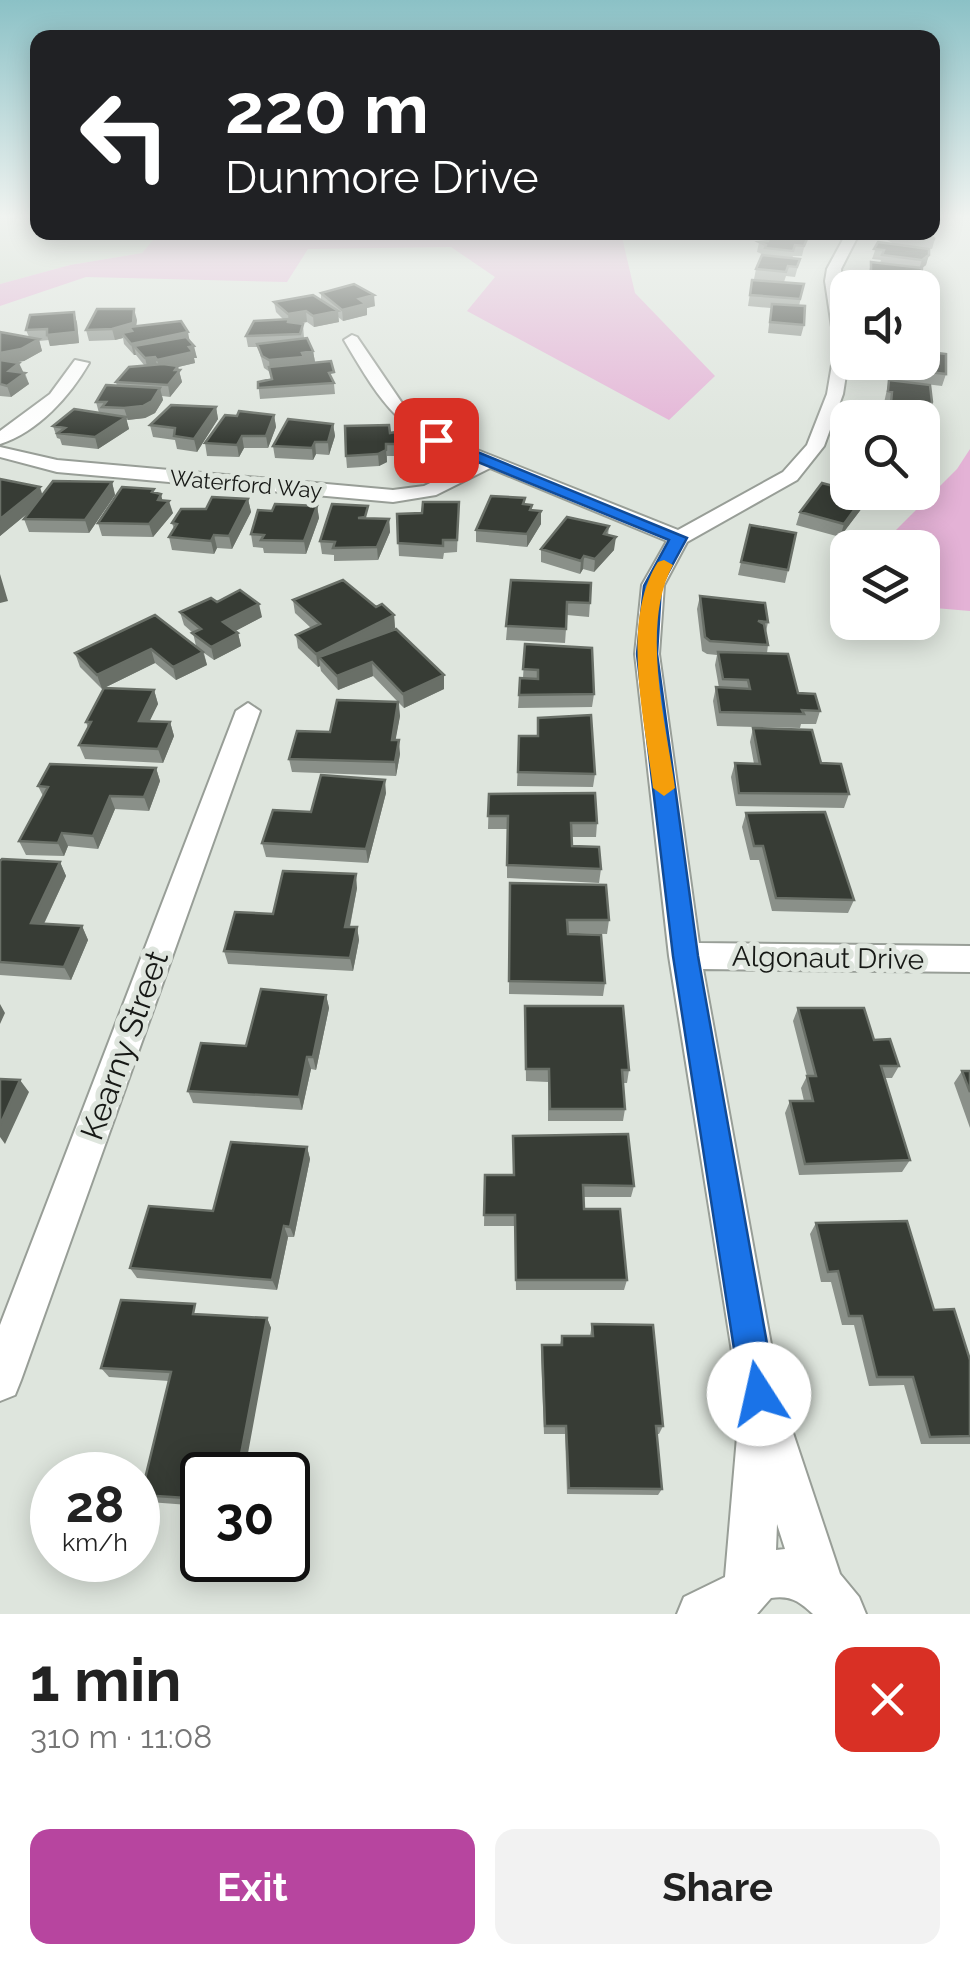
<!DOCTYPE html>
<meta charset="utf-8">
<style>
body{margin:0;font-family:Raleway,sans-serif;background:#f2f2f2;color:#222;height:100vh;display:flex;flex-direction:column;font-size:38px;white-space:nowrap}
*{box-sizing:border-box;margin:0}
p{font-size:32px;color:#767676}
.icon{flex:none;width:55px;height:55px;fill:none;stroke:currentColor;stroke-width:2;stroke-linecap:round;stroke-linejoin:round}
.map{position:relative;height:1614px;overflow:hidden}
.sheet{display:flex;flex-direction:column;background:#fff;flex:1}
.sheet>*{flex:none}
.banner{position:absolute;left:30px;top:30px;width:910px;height:210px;border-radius:20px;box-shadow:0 5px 25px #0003;background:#202124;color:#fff;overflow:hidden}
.controls{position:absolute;left:830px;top:270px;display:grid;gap:20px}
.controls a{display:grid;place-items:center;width:110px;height:110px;border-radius:20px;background:#fff;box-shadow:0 5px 25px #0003;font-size:50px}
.speed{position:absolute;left:30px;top:1452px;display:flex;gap:20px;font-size:50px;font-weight:700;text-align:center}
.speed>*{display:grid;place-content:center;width:130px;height:130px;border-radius:50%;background:#fff;box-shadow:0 5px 25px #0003;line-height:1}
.speed small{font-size:25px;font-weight:400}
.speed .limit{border:5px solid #111;border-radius:15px;background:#fff;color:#111}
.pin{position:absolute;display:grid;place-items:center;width:85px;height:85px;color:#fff;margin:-42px;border-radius:20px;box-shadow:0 5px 15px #0006}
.me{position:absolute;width:110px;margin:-55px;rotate:350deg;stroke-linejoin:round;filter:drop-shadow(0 0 8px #0008)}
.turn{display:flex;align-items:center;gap:35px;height:210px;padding:0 30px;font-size:45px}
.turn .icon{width:130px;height:130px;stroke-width:2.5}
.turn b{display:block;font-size:70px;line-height:85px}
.round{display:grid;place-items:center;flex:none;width:105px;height:105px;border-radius:20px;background:#f2f2f2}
.overview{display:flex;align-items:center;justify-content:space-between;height:170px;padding:0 30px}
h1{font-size:60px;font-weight:700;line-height:75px}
.action{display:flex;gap:20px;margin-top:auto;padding:20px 30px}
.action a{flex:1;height:115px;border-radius:20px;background:#b7459f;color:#fff;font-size:40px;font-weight:700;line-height:115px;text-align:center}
.action a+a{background:#f2f2f2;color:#222}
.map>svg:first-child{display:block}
</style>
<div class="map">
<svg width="970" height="1614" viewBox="0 0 970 1614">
<rect width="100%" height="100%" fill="#dee5dd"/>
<path fill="#d0dbcd" d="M0 216H37L38 232 160 233 142 253 70 265 0 284Z"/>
<path fill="#e4b2d6" d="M160 232 621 233 635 293 715 376 669 420 467 311 495 277 451 247 308 249 287 282 86 277 0 306V284L70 265 142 253Z
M970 449V611L923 607 922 548 879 547 957 469Z"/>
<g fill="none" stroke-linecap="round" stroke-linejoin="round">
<defs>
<path id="street" d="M847 232H860L841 269 848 362 843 394 824 446 797 480 687 542 664 585 659 654 699 943 970 946V972L703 969 780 1394 840 1574 859 1597 866 1614H813C799 1601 790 1595 771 1598L757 1614H677L684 1597 725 1577 740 1402 669 956 635 654 642 585 667 541 490 468 436 495 393 502 57 472 0 457V447L57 460 393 490 424 486 474 462C400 432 384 408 344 340L352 335 357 337 406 409 442 436 678 530 783 472 807 445 827 394 835 347 825 281 827 269ZM777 1524 785 1549 776 1550Z
M75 360 89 363C70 396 38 432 0 444V431L50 394Z
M248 703 260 711 21 1380 15 1395 0 1401V1325L236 711Z"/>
</defs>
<use href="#street" stroke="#989e97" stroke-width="4"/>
<use href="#street" fill="#fff" fill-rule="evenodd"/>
</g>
<path fill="#8a9089" d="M932 216H943L937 229 932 228Z
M765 232H822L806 239 802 256H793L792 258 800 259 795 277 786 276 784 282 804 284 799 306 804 325 801 336 768 333 771 308 748 306 752 280 754 279 756 269 764 255 757 252 759 242 768 241 769 239 764 238Z
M883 232H925L935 239 932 249 894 244 882 237Z
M878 242 929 249 926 265 922 268 920 287 928 288 929 297 936 298 937 309 934 320 922 318V288L869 287V273L871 262 880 263 881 260 872 259Z
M321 293 375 306 367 308V315L343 321 338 317 339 322 314 327 307 322 298 324H303L304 338 313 351 315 362 335 384H334L335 394 260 399 258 382 271 378 270 372 264 368 258 347H248L246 336 283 319 276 312 274 302 321 300Z
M74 312 77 323 79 343 50 346 49 340 39 341 42 351 24 361 15 362 22 373H25L29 384 11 397 0 396V332L29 337 26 330Z
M137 320 136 326 190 341 197 358H194L195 363 178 367 182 382 170 397 162 396 163 400 155 413 145 418 126 420 129 429 98 449 62 445 60 439 57 438 53 426 99 413 96 402 117 386 116 382 144 365 136 355H134L124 344 123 338 115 340 89 341 86 330Z
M922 325 930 334 924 352 946 374 942 386 884 379 883 362H922Z
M889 380 932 402 925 420 922 419V418H878L888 414 889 404 884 403Z
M216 407 218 419 197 452 177 449 175 440 153 437 150 425Z
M274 415 276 427 268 448H244L239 457 207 456 205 443Z
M333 424 335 436 329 455 316 454 313 460 275 458 273 446Z
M396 432 398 456H387V462L379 466 347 468 346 456 390 433Z
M0 479 42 495 112 482 115 495 89 533 29 532 24 519 30 511 0 536Z
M868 492H889L888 496Z
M155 493 173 513 153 537 102 536 98 523Z
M525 498V504L532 510 541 524 527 547 476 542V530Z
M248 499 251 512 232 549 217 548 214 554 172 550 169 537 174 529 172 523 206 509Z
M459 502 457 552 444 553 443 559 399 556 397 514 422 513Z
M317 506 319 518 306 554 264 553 263 548 253 547 251 534 272 511Z
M862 508 840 537 796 525 800 512Z
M369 519H389L390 532 378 560 334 561V555L322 554 320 541Z
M609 526 608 535 614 550 594 572 583 569 580 574 541 562V549Z
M741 562 788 570 785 583 738 575Z
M511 580 590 603 589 617 567 615 565 643 506 640Z
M700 596 768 622 766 632 768 645 767 653 798 693 820 711 816 724H801L800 728 717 726 713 701 716 687 719 688 715 665 717 655 707 654 702 651 697 609Z
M293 600 376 607 394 615 395 628 386 632 444 689 404 708 399 703 400 716 395 740 400 754 396 776 292 772 289 759 330 732 398 702 373 676 338 690 321 671 320 666 318 667 298 648 296 635 311 628 295 613Z
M217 602 262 617 235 631 238 633 241 646 214 660 204 653 207 665 176 680 155 663 104 688 154 690 158 704 149 721 170 722 174 736 163 763 85 759 79 745 88 728 86 722 104 688 102 689 80 667 75 653 196 646 193 633 184 625 180 612Z
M525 644 594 694 592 707 518 708 520 678H523Z
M538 718 595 774 593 787 517 786 519 736H537Z
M753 728 849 794 844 808 736 806 731 777 735 763 754 764 750 742Z
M156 768 160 781 149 811 115 809 98 849 68 846 64 856 26 855 19 841 43 796 38 786Z
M386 793 368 863 266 857 262 843 311 812Z
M489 794 597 823 596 837H571L572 846 601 869 599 883 507 878V829H488Z
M746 813 854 900 848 913 772 911 759 860H750L742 827Z
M0 861 60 862 66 876 44 924 82 926 88 940 71 980 0 975Z
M510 883 609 920 607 934 568 933 605 983 603 996 509 994Z
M357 888 350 927H357L359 940 353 971 228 964 224 951 273 914Z
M326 995 329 1008 316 1070 311 1069 302 1110 193 1103 188 1091 246 1046Z
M525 1006 629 1070 627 1083H623L625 1109 623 1121H548V1082L526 1081Z
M798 1008 874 1040 899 1066 892 1078H884L910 1160 902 1172 799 1175 785 1113 790 1101H804L801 1088 807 1076 793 1021Z
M962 1071H970V1128L954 1083Z
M513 1136 634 1186 631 1197H584V1209L627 1280 624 1290H516L515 1226H484L485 1175H513Z
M307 1147 310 1159 294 1237H288L277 1290 137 1278 130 1268Z
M816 1223 934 1310 970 1360V1444H921L904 1385 869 1386 854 1325H842L831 1282H821L810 1234Z
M201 1315 267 1318 271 1328 202 1475V1506L149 1502 141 1495 169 1381 109 1377 101 1368Z
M592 1324 663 1426 659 1434H657L662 1489 658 1495 567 1494 565 1434H544L541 1355 542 1345H560L562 1336H590Z"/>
<path fill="#696f67" d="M822 232V233L798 242 800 233Z
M929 255 926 265 919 270 922 260Z
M374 295 375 306 367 308V315L343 321 342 310 359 299Z
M134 309 137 320 135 334 129 327 131 335 122 333 123 338 115 340 112 329Z
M306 311 307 322 290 325V333L288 314Z
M338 311 339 322 314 327 313 316Z
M74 312 77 323 79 343 50 346 47 335Z
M188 332 190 343 134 346 136 355H134L131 344Z
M39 339 42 351 24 361 0 365V353Z
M194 346 197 358H194L195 363 178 367 182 382 170 397 168 385 160 372 157 360Z
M313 351 315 362 270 372 269 360Z
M155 357 158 368 148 370 145 358Z
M19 363 29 384 11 397 7 386 9 371Z
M160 388 163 400 155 413 145 418 128 420 124 408Z
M216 407 218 419 197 452 194 439Z
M274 415 276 427 268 448 266 436Z
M126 417 129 429 98 449 95 437Z
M333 424 335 436 329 455 328 442Z
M242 436 244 448 239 457 237 445Z
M315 442 316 454 313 460 312 448Z
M386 450 387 462 379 466 378 454Z
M112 482 115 495 89 533 85 520Z
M40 487 44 500 0 536V519Z
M161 494 164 507 169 501 173 513 153 537 149 524Z
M865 495 862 508 840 537 844 524Z
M248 499 251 512 232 549 229 536Z
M317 506 319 518 306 554 304 541Z
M541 511V524L527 547V534Z
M389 519 390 532 378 560 377 547Z
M214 535 217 548 214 554 211 541Z
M616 537 614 550 594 572 595 559Z
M584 556 583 569 580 574 581 561Z
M0 574 8 601 0 603Z
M259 604 262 617 226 636 223 622Z
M394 615 395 628 325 664 319 657 320 666 318 667 316 654Z
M238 633 241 646 214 660 211 647Z
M151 649 155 663 102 689 97 675Z
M203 652 207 665 176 680 173 667Z
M372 662 373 676 338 690 337 676Z
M444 675V689L404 708 403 694Z
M154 690 158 704 143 735 139 721Z
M398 702 400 716 393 754 392 740Z
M170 722 174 736 163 763 158 749Z
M399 740 400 754 396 776 395 762Z
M156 768 160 781 149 811 144 797Z
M385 780 386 793 368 863 366 849Z
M110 796 115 809 98 849 93 836Z
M62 833 68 846 64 856 58 843Z
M60 862 66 876 38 936 31 923Z
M356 874 357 888 347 940 345 927Z
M82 926 88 940 71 980 64 967Z
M357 927 359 940 353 971 350 958Z
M326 995 329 1008 316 1070 313 1057Z
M0 1004 5 1013 0 1024Z
M307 1057 311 1069 302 1110 299 1097Z
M20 1080 29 1092 5 1144 0 1137V1125Z
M307 1147 310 1159 294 1237 290 1227Z
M284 1226 288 1237 277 1290 272 1280Z
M267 1318 271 1328 244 1475H237Z"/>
<path fill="#373c35" stroke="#696f67" stroke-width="2.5" d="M894 232H924L935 239 896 234Z
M770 235 807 239 804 246 795 245 793 251 765 248 766 245 759 242 768 241Z
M878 242 929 249V255L922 260 882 255 884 250 874 249Z
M762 255 800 259 797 267 788 266 786 272 756 269Z
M871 262 922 268 921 282 871 277Z
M752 280 804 284 800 299 750 295Z
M875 283 928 288 929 297 936 298 937 309 922 306V288H875Z
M354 284 374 295 359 299 366 304 342 310 321 293Z
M313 295 338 311 313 316 306 311 288 314 274 302Z
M772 304 805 306 804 325 770 322Z
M97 309H134L133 323 112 329 86 330Z
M74 312 76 332 47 335V329L26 330 30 315Z
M289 319 288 322 303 324 300 334 246 336 254 321Z
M181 321 188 332 131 344 122 333 132 331 129 327Z
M922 325 930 327V334H926L927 341H922Z
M0 332 39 339 21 349 0 353Z
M186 337 194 346 189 347 193 352 157 360 155 357 145 358 134 346Z
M307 338 313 351 302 353 304 357 269 360 262 356 257 344Z
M922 351 946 354V374L888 367 887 362H922Z
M0 360 19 363 9 371 25 373 7 386 0 384Z
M331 361 334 372 329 373 334 383 258 388V382L272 379 269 367Z
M163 364 178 366 175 370H180L168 385 116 382 129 367Z
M889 380 930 385 932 402 929 408 891 403 892 392 888 391Z
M106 385 160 388 152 401 143 406 124 408 102 407 106 402H96Z
M171 405 216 407 194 439 174 436 175 428 150 425Z
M74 409 126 417 95 437 58 433 65 428 53 426Z
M239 411 274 415 266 436H242L237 445 205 443 225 415 237 416Z
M879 413 915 418H878Z
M288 419 333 424 328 442H315L312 448 273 446Z
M389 425 390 433 396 432 398 444H386V450L378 454 346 456 345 426Z
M0 479 40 487 0 519Z
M53 481 112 482 85 520 24 519Z
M822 483 848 490V492L865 495 844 524 800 512Z
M122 487 154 489 152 492 161 494 158 500 169 501 149 524 98 523Z
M491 496 525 498 523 504 532 505 530 510 541 511 527 534 476 530Z
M212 497 248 499 229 536 214 535 211 541 169 537 177 524 172 523 181 509H206Z
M423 502H459L457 540H443V546L398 543 397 514 422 513Z
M275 504 317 506 304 541 261 540 264 535 251 534 258 510 272 511Z
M332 504 368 506 365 517 358 518 389 519 377 547 333 548 335 542 320 541Z
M567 517 609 526 604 534 616 537 595 559 584 556 581 561 541 549Z
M750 525 796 533 788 570 741 562Z
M343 580 376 607 382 604 394 615 316 654 296 635 320 624 293 600Z
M511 580 591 583 590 603 567 602 566 629 506 626Z
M240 590 259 604 223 622 238 633 211 647 192 633 201 629 180 612 211 598 217 602Z
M700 596 765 603 768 622 758 621 764 624 768 645 710 641 705 637Z
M155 615 203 652 173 667 151 649 97 675 75 653Z
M396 629 444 675 403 694 372 662 337 676 319 657Z
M525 644 592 648 594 694 519 695 520 678 538 679V670L523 669Z
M718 652 788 654 798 693 815 694 820 711 802 710 804 714 720 712 716 687 750 689 748 680 723 679Z
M104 688 154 690 139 721 170 722 158 749 79 745 91 722H86Z
M337 700 398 702 392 740H399L395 762 289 759 297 731 330 732Z
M591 715 595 774 518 772 519 736H538V718Z
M753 728 812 730 821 763 841 764 849 794 739 793 735 763 760 764Z
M50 764 156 768 144 797 110 796 93 836 62 833 58 843 19 841 48 787 38 786Z
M321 775 385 780 366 849 262 843 273 810 311 812Z
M595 793 597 823H571L572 846 599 847 601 869 507 865 508 816H488L489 794Z
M825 812 854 900 776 898 763 846H754L746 813Z
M2 859 60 862 31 923 82 926 64 967 0 962V861Z
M283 871 356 874 345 927H357L350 958 224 951 235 912 273 914Z
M510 883 606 885 609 920H567L568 934 601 935 605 983 509 981Z
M261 989 326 995 313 1057H307L299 1097 188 1091 201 1043 246 1046Z
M525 1006H623L629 1070H622L625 1109H550L549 1069H526Z
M798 1008H864L874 1040 890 1039 899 1066H881L910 1160 805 1164 790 1101H813L807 1076H816Z
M962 1071H970V1092Z
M0 1079 20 1080 0 1125Z
M628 1134 634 1186 583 1185 584 1209H620L627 1280H516L515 1215H484L485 1175H514L513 1136Z
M231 1142 307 1147 290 1227 284 1226 272 1280 130 1268 149 1206 213 1211Z
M907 1221 934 1310 954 1309 970 1360V1436L930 1437 913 1377H877L862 1316H849L838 1271 828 1272 816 1223Z
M121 1300 195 1304 193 1314 267 1318 237 1475H202V1499L141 1495 171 1372 101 1368Z
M592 1324 653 1325 663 1426H656L662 1489 569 1488 566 1426H545L542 1345H562V1336H593Z"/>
<linearGradient id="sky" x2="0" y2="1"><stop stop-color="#8bc1c6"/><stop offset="0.49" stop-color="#f0f3f0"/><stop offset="1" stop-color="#f0f3f0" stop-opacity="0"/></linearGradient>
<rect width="970" height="442" fill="url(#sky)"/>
<path fill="#1a73e8" stroke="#114b97" stroke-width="2.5" d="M436 435 687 538 661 586 657 654 698 956 776 1394 771 1407 759 1412 746 1407 741 1394 673 956 637 654 644 586 669 540 431 443 429 440Z"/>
<path fill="#f59e0b" d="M664 560 673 565C640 625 666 723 675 788L664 796 653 788C645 721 620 621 658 562Z"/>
<g text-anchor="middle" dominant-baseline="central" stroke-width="10" stroke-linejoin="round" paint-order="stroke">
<g font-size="22" fill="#171916" stroke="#dee5dd">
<text transform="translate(246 484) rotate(5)">Waterford Way</text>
</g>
<g font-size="28" fill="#171916" stroke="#dee5dd">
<text transform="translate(828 958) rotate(1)">Algonaut Drive</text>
</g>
<g font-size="32" fill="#171916" stroke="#dee5dd">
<text transform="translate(124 1045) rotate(-70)">Kearny Street</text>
</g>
</g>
</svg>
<div class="controls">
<a><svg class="icon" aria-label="sound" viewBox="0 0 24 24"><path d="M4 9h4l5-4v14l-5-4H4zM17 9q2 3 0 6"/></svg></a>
<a><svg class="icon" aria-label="search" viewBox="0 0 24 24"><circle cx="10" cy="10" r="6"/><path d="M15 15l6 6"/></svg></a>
<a><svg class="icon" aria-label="layers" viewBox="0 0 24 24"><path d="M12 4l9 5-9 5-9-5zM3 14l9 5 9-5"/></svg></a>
</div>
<div class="speed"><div>28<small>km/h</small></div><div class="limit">30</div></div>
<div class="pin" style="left:436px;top:440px;background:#d93025"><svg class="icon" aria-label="arrive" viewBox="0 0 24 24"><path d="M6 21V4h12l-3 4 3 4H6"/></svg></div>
<svg class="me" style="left:759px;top:1394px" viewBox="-20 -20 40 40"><circle r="19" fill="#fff"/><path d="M0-13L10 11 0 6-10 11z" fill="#1a73e8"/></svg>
<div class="banner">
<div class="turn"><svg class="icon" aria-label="left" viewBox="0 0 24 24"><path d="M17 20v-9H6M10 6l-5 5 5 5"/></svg><div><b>220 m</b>Dunmore Drive</div></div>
</div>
</div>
<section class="sheet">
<div class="overview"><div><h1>1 min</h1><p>310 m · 11:08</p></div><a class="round" style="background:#d93025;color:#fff"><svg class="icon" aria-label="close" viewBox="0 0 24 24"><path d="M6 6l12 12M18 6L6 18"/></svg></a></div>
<div class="action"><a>Exit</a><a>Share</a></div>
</section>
